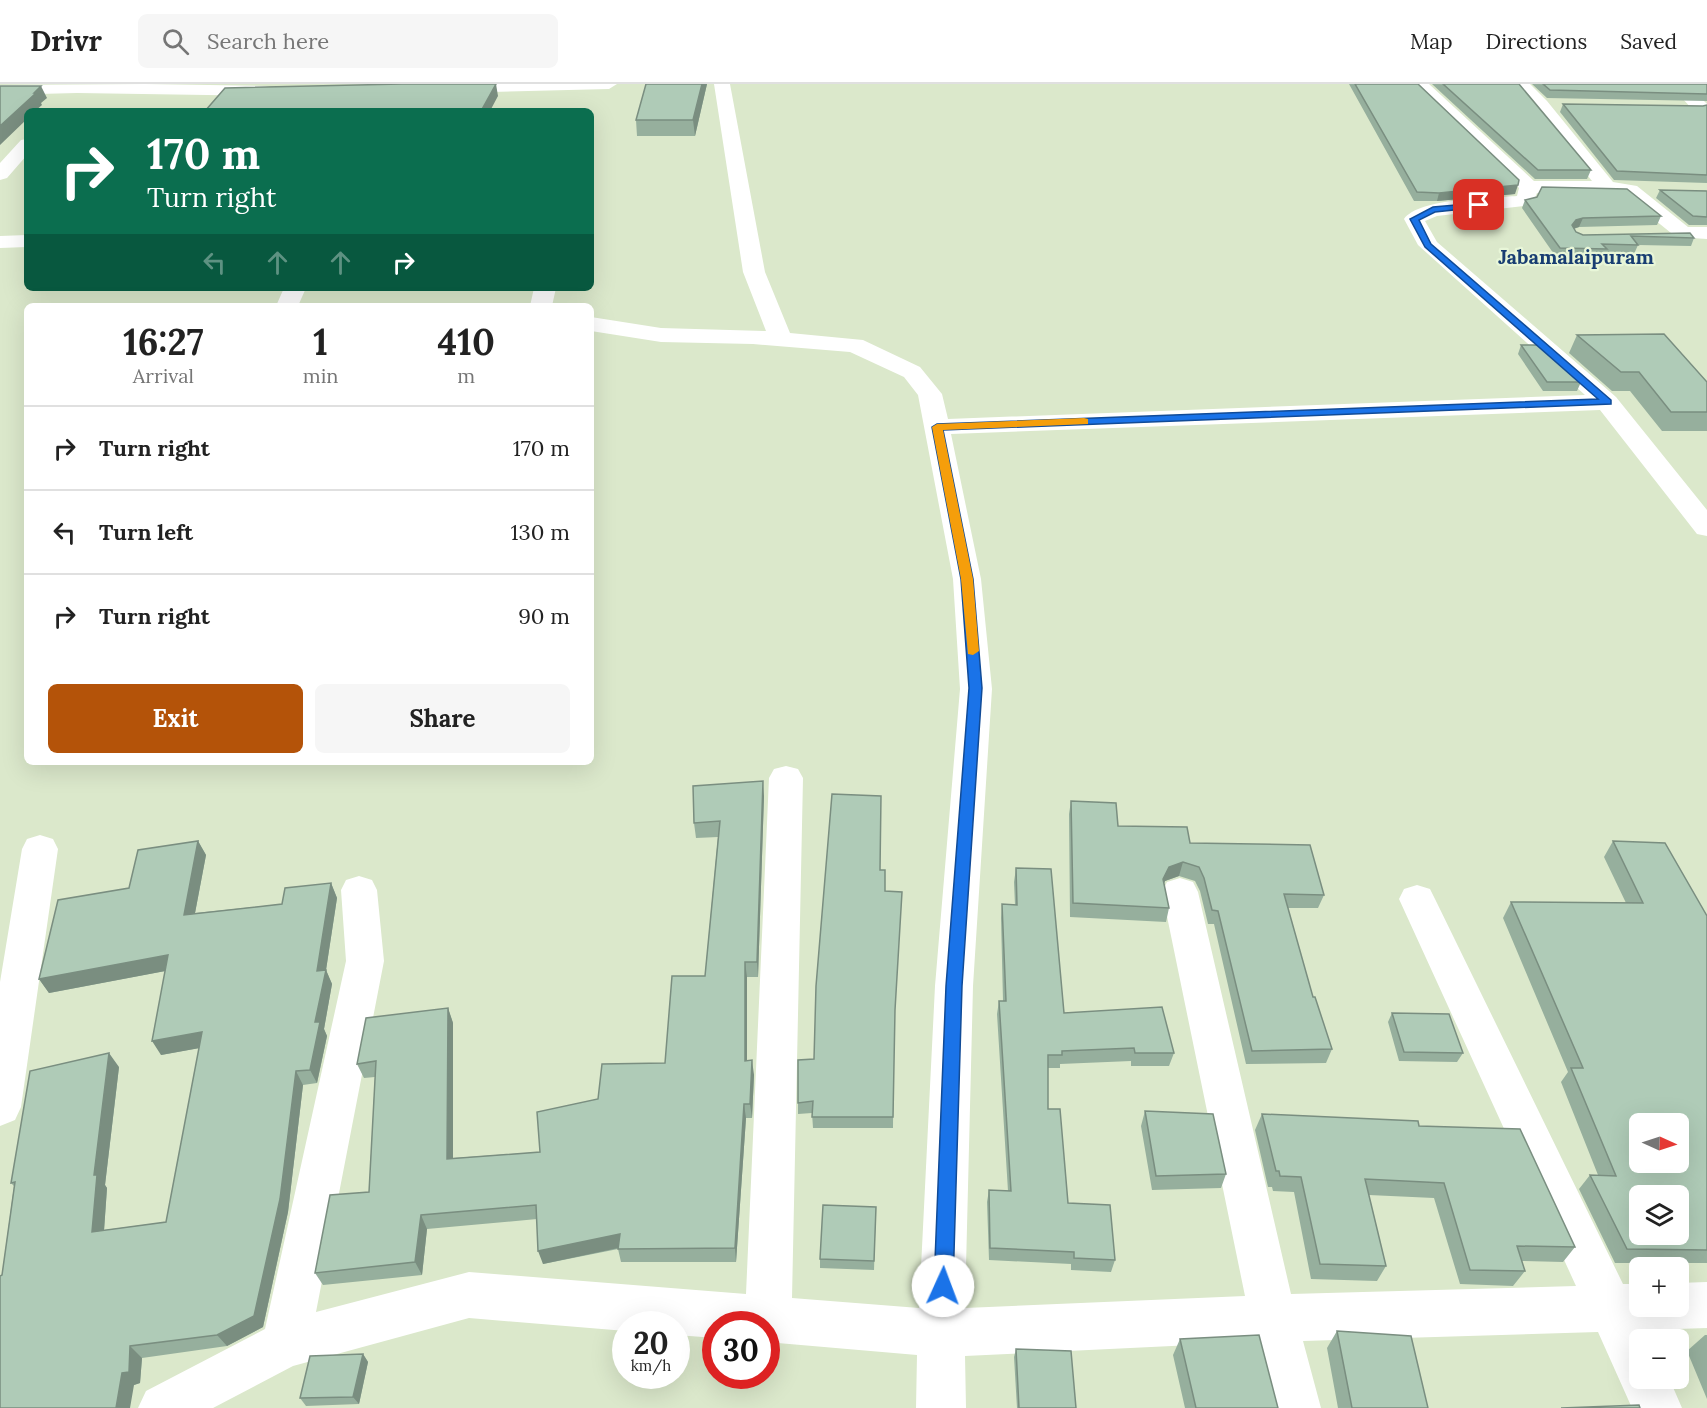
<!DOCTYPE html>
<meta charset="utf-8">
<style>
body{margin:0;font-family:Lora,serif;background:#f6f6f6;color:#222;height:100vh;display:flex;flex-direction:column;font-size:22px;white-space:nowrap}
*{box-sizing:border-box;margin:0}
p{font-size:20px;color:#767676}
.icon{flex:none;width:33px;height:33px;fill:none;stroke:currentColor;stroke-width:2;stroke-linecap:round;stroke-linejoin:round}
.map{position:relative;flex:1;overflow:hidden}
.drawer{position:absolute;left:24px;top:219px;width:570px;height:462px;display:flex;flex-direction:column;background:#fff;border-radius:9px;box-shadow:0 6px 24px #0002}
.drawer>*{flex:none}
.hud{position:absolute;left:24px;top:24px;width:570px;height:183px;border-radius:9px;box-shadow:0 6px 24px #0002;background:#0b6e4f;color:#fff;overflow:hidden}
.needle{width:39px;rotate:93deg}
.buttons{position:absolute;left:1629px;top:1029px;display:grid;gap:12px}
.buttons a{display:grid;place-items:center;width:60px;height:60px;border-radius:9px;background:#fff;box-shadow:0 6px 24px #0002;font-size:30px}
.speed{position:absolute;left:612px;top:1227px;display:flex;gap:12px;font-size:30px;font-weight:700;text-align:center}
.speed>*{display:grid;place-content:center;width:78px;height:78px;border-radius:50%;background:#fff;box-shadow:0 6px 24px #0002;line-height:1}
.speed small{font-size:15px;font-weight:400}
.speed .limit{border:9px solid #d22;background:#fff;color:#111}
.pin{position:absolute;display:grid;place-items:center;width:51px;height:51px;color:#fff;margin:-26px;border-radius:12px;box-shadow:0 3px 9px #0006}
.me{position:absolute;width:66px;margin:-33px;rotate:2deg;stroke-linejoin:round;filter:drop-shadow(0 0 4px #0008)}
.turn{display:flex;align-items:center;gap:21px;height:126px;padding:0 24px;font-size:27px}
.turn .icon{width:78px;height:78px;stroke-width:2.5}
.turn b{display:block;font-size:42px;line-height:51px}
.lanes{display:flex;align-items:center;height:57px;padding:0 24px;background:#0003;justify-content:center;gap:30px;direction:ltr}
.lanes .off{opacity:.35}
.eta{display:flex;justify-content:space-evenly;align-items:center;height:102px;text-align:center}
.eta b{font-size:36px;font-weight:800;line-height:42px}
.button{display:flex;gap:12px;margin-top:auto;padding:12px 24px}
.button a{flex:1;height:69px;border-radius:9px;background:#b45309;color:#fff;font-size:24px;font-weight:800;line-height:69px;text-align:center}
.button a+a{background:#f6f6f6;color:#222}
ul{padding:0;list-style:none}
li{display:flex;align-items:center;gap:18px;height:84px;padding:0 24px;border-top:2px solid #e0e0e0}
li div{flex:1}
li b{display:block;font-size:22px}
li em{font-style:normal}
header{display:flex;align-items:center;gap:36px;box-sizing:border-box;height:84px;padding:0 30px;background:#fff;border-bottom:2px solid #e0e0e0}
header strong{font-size:28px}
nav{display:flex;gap:33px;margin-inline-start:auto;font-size:21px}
.search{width:420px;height:54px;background:#f6f6f6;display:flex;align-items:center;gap:15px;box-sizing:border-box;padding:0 21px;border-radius:9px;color:#767676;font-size:22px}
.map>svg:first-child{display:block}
</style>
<header>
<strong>Drivr</strong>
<div class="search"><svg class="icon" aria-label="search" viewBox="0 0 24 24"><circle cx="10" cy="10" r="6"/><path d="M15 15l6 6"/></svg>Search here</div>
<nav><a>Map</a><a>Directions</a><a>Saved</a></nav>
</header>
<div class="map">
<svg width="1707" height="1324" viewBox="0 0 1707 1324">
<rect width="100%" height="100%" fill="#dbe8cb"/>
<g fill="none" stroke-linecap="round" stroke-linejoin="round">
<path fill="#fff" fill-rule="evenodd" d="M145 0 265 2 271 3 273 7 271 11 265 12 77 9 0 11V1Z
M446 0H617L609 5 452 9 446 8 444 4Z
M714 0H730L765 188 790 249 863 256 920 283 942 310 948 335 1585 311 1418 161 1404 135C1419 114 1491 114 1517 112L1519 104 1411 0H1429L1534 97H1592L1535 25 1512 0H1530L1547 17 1613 98 1637 102 1688 143H1707V155L1676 153 1624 111 1607 109H1537L1532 121 1437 132 1425 137 1437 158 1616 313 1707 426V452L1697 450 1600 326 951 350 981 495 992 605 973 902 965 1224 1245 1212 1162 808 1167 798 1180 794 1193 798 1198 808 1291 1210 1576 1202 1399 815 1404 805 1417 801 1430 805 1435 815 1623 1200H1640V1222H1678V1199L1707 1198V1244L1646 1246 1650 1256H1640V1294H1669L1682 1324H1632L1598 1248 1303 1257 1321 1324H1271L1255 1258 965 1272 966 1324H916L917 1271 766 1258V1240H716V1254L676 1251V1240H626V1247L469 1234 293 1282 213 1324H138L146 1307 265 1245 346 877 341 806 346 796 359 792 372 796 377 806 384 877 316 1228 469 1188 746 1210 769 694 774 685 786 682 798 685 803 694 792 1214 919 1224 935 902 960 605 953 495 918 311 904 293 850 268 753 260 661 258 591 247V233L661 244 766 247 743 188Z
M1669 0H1687L1707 20V30L1694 27Z
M27 55V71L7 94 0 96V79L21 56Z
M27 151V163L0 164V152Z
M284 204H306L298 222H276Z
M534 204H556L552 222H530Z
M40 751 53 755 58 765 21 1023 15 1036 0 1042V898L22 765 27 755Z"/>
</g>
<path fill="#96af9d" d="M646 0H707L695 52H637L636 36Z
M1349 0H1418L1515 110 1437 117H1414Z
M1432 0H1519L1591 86 1587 95H1535Z
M1532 0H1707V17L1547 14Z
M1563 20 1703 22 1707 21V99L1614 96 1560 28Z
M1660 106 1707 107V141H1689L1656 114Z
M1525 116 1661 132 1657 141 1579 143 1574 145 1576 148 1583 151 1694 154 1691 162 1638 161 1634 170 1605 169 1603 174 1556 173 1522 124Z
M1577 251 1707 298V347H1662L1630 307H1612L1569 269Z
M1521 261 1581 298 1577 307H1543L1518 270Z
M764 712 758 893H747V977L754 991 752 1034H746L736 1178H621L618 1165 543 1180 537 1135 427 1145 422 1191 323 1201 315 1189 369 1108 375 993 364 994 357 980 448 924 453 939V1074L540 1068 598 1015 665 979 705 892 718 753 696 754 694 739Z
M1071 717 1118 742 1190 759 1324 811 1318 824H1288L1313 913 1332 965 1326 979 1246 980 1214 840H1208L1200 807 1195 797 1179 792 1165 797 1164 799 1169 824 1166 838 1070 833 1069 730Z
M198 757 206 771 195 829 282 820 331 799 337 814 326 886 332 900 324 945 327 952 317 999 303 1001 288 1128 263 1243 227 1262 142 1274 140 1299 134 1301 2 1191 14 1102 11 1099 119 983 105 1101 107 1104 104 1146 166 1138 199 964 161 971 165 887 49 909 39 895 129 804Z
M1613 757 1707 832V1179H1615L1579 1105 1590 1091H1598L1561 998 1568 988 1503 834 1511 818 1626 819 1604 773Z
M1016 784 1064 929 1174 969 1169 982H1131V977L1060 980V984H1048V1025L1068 1119 1115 1176 1111 1188 1071 1186V1180L989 1176 987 1118 989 1106 1008 1107 997 930 999 917H1003L1001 834 1002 820 1015 821 1014 798Z
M880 786 885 807 894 931 893 1044H813L812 1029 798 1030V1019L814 975Z
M1392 929 1463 969 1457 978 1399 977 1388 938Z
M1145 1027 1226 1090 1221 1104 1152 1106 1141 1042Z
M1262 1030 1419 1042 1575 1163 1563 1178 1522 1177 1525 1187 1513 1202 1460 1200 1434 1114 1369 1111 1386 1182 1377 1197 1311 1195 1294 1108 1273 1107 1272 1103H1268L1255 1046Z
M876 1123 874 1186 820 1184V1175Z
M1337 1247 1428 1324H1338L1327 1264Z
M1705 1251H1707V1315L1687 1267Z
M1180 1255 1278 1324H1185L1173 1271Z
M1016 1265 1076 1324H1017L1014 1273Z
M363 1270 368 1278 359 1320 306 1322 300 1314Z"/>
<path fill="#7a8e80" d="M496 0 498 12 490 27H481Z
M702 0H707L695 52 693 36Z
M41 2 47 14 41 19 42 21 35 27H27V35L0 61V42Z
M1518 101 1515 110 1437 117 1439 109Z
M1583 134 1579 143 1572 145V141L1576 136Z
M763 697 764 712 758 893 757 878Z
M198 757 206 771 192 845 184 831Z
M1183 778 1179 792 1165 797 1160 808 1163 795 1169 783Z
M331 799 337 814 326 886 332 900 324 945 327 952 317 999 310 986 315 938 317 887Z
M168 871 176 885 49 909 39 895Z
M745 878 747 893V991L745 977Z
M448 924 453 939V1088L447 1075Z
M202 948 211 962 161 971 152 957Z
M109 969 119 983 105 1101 107 1104 103 1161 92 1148 94 1091Z
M752 976 754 991 752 1034 750 1020Z
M296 987 303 1001 288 1128 263 1243 227 1262 217 1251Z
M744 1020 746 1034 736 1178 735 1164Z
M421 1131 427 1145 422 1191 415 1178Z
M620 1150 623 1163 543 1180 538 1167Z
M130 1262 142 1274 140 1299 134 1301 130 1324H116L122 1289Z
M363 1270 368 1278 359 1320 353 1313Z"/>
<path fill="#afcbb7" stroke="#7a8e80" stroke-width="1.5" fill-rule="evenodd" d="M402 0H496L481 27H205L225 4Z
M646 0H702L693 36H636Z
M1355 0H1418L1519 96 1518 101 1439 109 1417 108Z
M1443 0H1519L1591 86H1538Z
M1543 0H1707V10L1550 6Z
M0 2H41L34 9H36L0 42Z
M1563 20 1703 22 1707 21V91L1617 87Z
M1542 103 1627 105 1661 132 1583 134 1576 136 1572 141 1576 148 1583 151 1690 149 1694 154 1631 152 1638 161 1602 160 1607 165 1560 164 1525 116 1537 113Z
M1660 106 1707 107V133L1693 132Z
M1664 250 1707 298V328H1671L1639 288H1621L1577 251Z
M1521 261H1540L1581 298H1547Z
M763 697 757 878H745V977L752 976 750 1020H744L735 1164 618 1165 620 1150 538 1167 536 1121 421 1131 415 1178 315 1189 330 1111 369 1108 376 977 357 980 366 934 448 924 447 1075 540 1068 537 1028 598 1015 602 980 665 979 672 892H705L720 737 694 739 693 702Z
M832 710 881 712 880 786H885V807L902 808 895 926 893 1033H812L813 1017 798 1019V976L814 975 816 902Z
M1071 717 1116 719 1118 742 1187 743 1190 759 1310 761 1324 811 1284 810 1313 913H1315L1332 965 1252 967 1218 827 1212 826 1204 794 1199 783 1183 778 1169 783 1163 795 1169 824 1073 819Z
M198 757 184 831 282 820 285 804 331 799 317 887 326 886 315 938H320L310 986 296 987 280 1115 254 1232 217 1251 130 1262 129 1288 122 1289 116 1324H0V1192L2 1191 15 1098 11 1099 30 987 109 969 94 1091H97L92 1148 166 1138 202 948 152 957 168 871 39 895 58 816 129 804 138 766Z
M1613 757 1665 759 1707 832V1166L1627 1165 1590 1091 1616 1092 1571 984H1583L1511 818 1643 819ZM1640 1040H1678V1078H1640ZM1640 1112H1678V1150H1640Z
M1016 784 1051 785 1064 929 1162 923 1174 969H1135L1134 964 1062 967V971H1048V1025H1060L1068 1119 1110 1121 1115 1176 1074 1174V1168L990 1164 989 1106 1011 1107 999 917H1006L1002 820 1017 821Z
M1392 929 1449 930 1463 969 1404 968Z
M1145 1027 1213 1030 1226 1090 1156 1092Z
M1262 1030 1418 1037 1419 1042 1520 1045 1575 1163 1517 1162 1525 1187 1470 1186 1444 1099 1365 1095 1386 1182 1320 1180 1301 1093 1280 1092 1279 1087H1276Z
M823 1121 876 1123 874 1177 820 1175Z
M1337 1247 1411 1252 1428 1324H1352Z
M1259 1251 1278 1324H1196L1180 1255Z
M1016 1265 1071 1267 1076 1324H1019Z
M363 1270 353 1313 300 1314 310 1272Z
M1639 1321 1640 1324H1561Z"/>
<path fill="#1a73e8" stroke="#114b97" stroke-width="1.5" d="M1479 119 1483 121 1482 123 1435 128 1419 136 1431 160 1611 316V320L943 346 973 495 982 604 962 902 953 1202 950 1209 943 1212 936 1209 934 1202 946 902 969 604 961 495 932 343 937 340 1598 315 1425 163 1410 135 1433 123Z"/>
<path fill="#f59e0b" d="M1084 334 1088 335V340L943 346 973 495 979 567 973 571 968 570 961 495 932 343 937 340Z"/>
<g text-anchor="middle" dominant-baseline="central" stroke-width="4.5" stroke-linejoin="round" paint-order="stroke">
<g font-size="20" font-weight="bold" fill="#183d72" stroke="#e8f6d8">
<text x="1576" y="172">Jabamalaipuram</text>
</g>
</g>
</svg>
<div class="buttons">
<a><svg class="needle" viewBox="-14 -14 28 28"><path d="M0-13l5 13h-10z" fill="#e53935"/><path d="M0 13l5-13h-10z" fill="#767676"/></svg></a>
<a><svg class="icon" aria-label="layers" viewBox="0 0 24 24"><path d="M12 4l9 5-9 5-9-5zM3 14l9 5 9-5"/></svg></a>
<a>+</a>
<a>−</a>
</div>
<div class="speed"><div>20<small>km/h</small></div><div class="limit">30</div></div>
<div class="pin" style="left:1479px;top:121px;background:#d93025"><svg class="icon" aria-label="arrive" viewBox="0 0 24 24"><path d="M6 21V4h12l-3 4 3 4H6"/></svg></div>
<svg class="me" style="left:943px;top:1202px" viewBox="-20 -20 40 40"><circle r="19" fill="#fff"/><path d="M0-13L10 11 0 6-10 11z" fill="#1a73e8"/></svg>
<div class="hud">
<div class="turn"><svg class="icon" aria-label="right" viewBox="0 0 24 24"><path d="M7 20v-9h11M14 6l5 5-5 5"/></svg><div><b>170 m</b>Turn right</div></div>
<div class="lanes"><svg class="icon off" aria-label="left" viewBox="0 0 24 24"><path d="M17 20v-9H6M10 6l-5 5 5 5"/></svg><svg class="icon off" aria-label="ahead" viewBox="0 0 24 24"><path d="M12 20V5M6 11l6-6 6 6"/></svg><svg class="icon off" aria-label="ahead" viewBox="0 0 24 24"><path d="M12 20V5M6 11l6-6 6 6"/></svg><svg class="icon" aria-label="right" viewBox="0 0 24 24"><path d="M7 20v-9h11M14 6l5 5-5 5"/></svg></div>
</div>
<section class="drawer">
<div class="eta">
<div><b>16:27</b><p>Arrival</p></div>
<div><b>1</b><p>min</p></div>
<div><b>410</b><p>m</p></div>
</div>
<ul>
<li><svg class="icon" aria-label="right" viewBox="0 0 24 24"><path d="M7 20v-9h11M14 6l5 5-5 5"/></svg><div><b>Turn right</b></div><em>170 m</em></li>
<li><svg class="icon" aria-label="left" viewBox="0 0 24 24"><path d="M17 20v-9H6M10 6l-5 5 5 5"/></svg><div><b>Turn left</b></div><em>130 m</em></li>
<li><svg class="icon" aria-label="right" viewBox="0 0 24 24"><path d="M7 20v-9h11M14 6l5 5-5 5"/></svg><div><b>Turn right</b></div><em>90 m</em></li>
</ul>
<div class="button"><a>Exit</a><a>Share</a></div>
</section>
</div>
